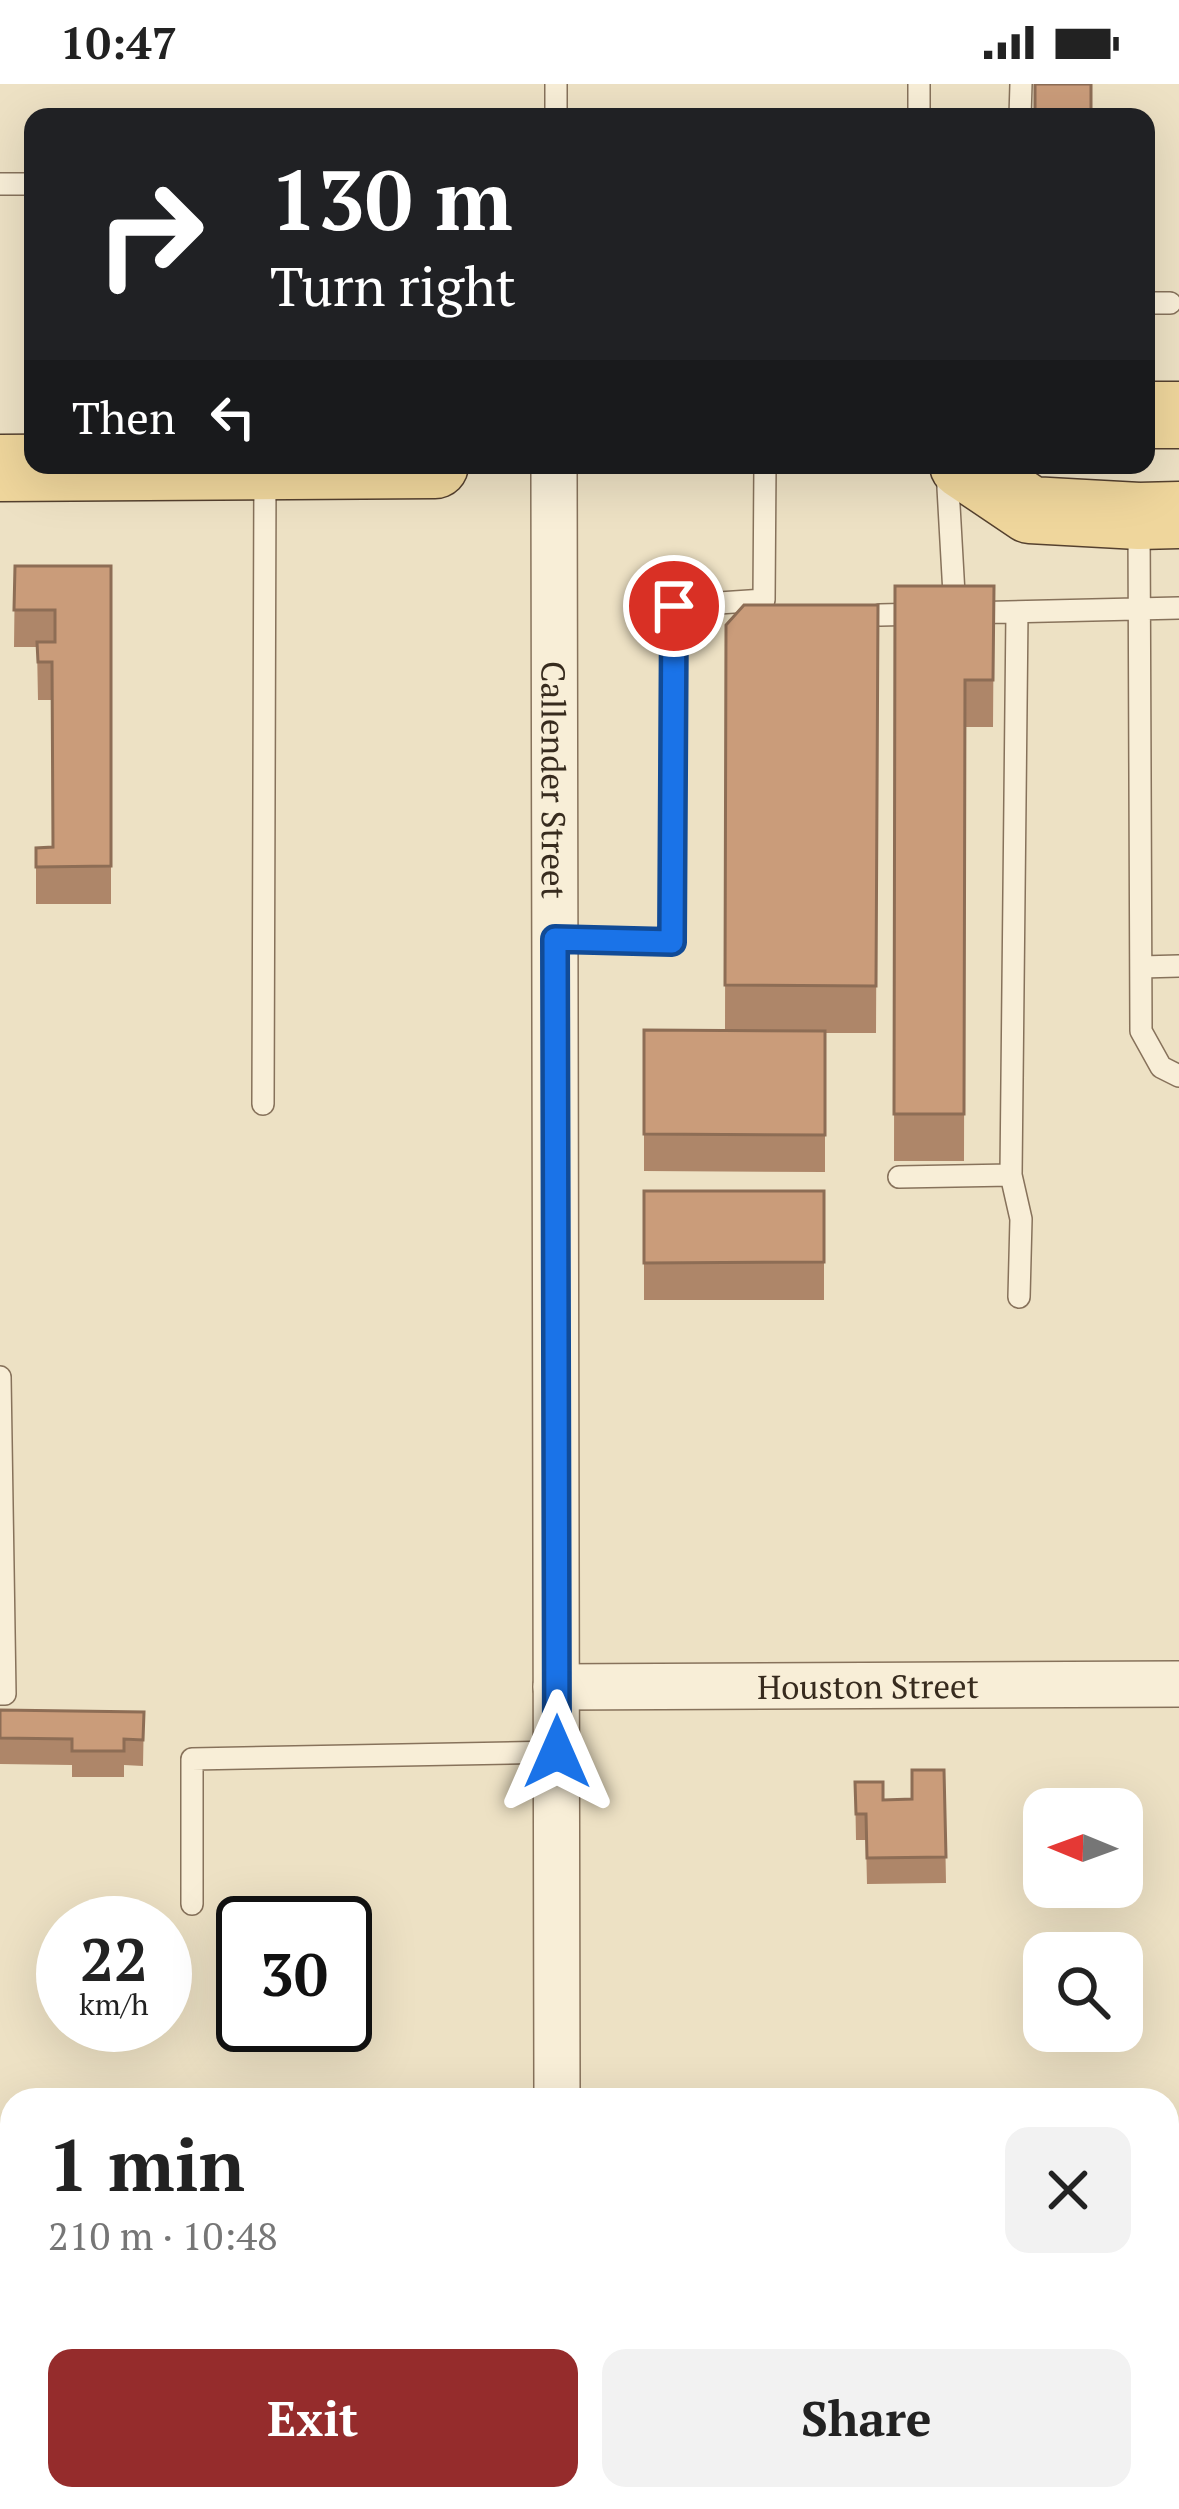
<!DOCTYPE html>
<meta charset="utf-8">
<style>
body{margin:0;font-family:"PT Serif",serif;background:#f2f2f2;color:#222;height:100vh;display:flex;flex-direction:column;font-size:45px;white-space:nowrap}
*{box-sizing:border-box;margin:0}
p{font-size:39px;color:#767676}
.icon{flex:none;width:66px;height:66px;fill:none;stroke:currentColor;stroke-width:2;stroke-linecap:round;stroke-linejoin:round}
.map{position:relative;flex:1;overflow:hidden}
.details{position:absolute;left:0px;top:2004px;width:1179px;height:423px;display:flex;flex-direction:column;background:#fff;border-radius:36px 36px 0 0;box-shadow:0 12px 48px #0002}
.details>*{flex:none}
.top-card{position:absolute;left:24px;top:24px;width:1131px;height:366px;border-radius:24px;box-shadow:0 12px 48px #0002;background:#202124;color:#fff;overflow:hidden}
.needle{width:78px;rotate:271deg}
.tools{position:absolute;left:1023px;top:1704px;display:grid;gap:24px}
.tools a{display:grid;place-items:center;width:120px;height:120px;border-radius:24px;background:#fff;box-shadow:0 12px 48px #0002;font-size:60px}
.speed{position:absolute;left:36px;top:1812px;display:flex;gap:24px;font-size:60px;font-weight:700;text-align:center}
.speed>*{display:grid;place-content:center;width:156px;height:156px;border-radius:50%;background:#fff;box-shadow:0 12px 48px #0002;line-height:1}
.speed small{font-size:30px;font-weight:400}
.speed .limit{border:6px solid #111;border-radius:18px;background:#fff;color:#111}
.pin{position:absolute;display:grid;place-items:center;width:102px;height:102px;color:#fff;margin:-51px;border:6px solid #fff;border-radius:50%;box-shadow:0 3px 12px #0007}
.me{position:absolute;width:132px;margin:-66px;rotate:0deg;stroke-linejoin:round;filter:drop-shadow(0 0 9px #0008)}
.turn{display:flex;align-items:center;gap:42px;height:252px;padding:0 48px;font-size:54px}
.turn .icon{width:156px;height:156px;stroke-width:2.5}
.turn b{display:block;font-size:84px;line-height:102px}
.then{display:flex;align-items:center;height:114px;padding:0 48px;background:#0003;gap:24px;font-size:45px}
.round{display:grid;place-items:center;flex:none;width:126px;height:126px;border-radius:24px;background:#f2f2f2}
.head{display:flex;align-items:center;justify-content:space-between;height:204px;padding:0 48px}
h1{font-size:72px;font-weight:700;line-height:90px}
.button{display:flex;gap:24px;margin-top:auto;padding:24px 48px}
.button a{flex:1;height:138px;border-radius:24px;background:#952c2c;color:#fff;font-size:48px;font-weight:700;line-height:138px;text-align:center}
.button a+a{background:#f2f2f2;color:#222}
.status{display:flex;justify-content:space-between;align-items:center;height:84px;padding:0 60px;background:#fff;direction:ltr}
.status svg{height:33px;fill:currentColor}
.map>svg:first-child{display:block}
</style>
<div class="status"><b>10:47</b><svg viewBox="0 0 49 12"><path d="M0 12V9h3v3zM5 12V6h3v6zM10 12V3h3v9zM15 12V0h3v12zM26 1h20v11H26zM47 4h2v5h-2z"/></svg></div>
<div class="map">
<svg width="1179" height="2425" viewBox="0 0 1179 2425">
<rect width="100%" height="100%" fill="#ede1c4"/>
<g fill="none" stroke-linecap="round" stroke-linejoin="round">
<defs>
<path id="service" d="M556 33V0
M919 33V0
M1020 33 1021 0
M0 100H33
M1146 219H1170
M947 386 955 528
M1139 438 1141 947 1161 983 1179 992
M1017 528 1011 1091 1021 1135 1019 1213
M965 529 1179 524
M880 531 922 530
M555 855 672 858 674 522 764 516 765 381
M1141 883 1179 882
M263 1020 265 389
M899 1093 1011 1091
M0 1293 5 1610H0
M192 1820V1675L557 1668"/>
<g id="minor">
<path id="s1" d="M554 381 557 2016"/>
<path id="s2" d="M556 1603 1179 1600"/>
<path d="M557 2415V2425"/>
</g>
<path id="primary" d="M1146 331H1179
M963 381 1030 426 1139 432 1179 431
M0 384 435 381"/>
</defs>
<use href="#service" stroke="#87725b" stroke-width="24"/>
<use href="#minor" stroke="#87725b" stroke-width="48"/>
<use href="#primary" stroke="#55412f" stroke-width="69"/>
<use href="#service" stroke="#f8eed7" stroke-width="21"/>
<use href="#minor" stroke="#f8eed7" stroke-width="45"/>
<use href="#primary" stroke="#efd69c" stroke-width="66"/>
</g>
<path fill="#ae8669" d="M15 482H111V820H36V764L53 763 52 616H38L37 563H14Z
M895 502H994L993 643H965L964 1077H894Z
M878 521 876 949H825V1088L644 1087V946L725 947 726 541Z
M644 1107H824V1216H644Z
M0 1626 144 1628 143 1682 124 1681V1693H72V1681L0 1680Z
M944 1686 946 1799 867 1800 866 1756H856L855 1698 883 1716 912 1715Z"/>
<path fill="#ca9c7a" stroke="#8d6d55" stroke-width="3" d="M1035 0H1091V33H1035Z
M15 482H111V782L36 783V764L53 763 52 578H38L37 558H55V526H14Z
M895 502H994L993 596H965L964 1030H894Z
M744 521H878L876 902 725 901 726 541Z
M644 946 825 947V1051L644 1050Z
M644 1107H824V1178L644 1179Z
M0 1626 144 1628 143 1656 124 1655V1667H72V1655L0 1654Z
M912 1686H944L946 1773 867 1774 866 1730H856L855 1698H883V1716L912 1715Z"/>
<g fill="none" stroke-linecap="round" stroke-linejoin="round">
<defs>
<path id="route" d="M557 1668 555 855 672 858 674 522"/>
</defs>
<use href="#route" stroke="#114b97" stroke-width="30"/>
<use href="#route" stroke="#1a73e8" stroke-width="21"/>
</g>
<g text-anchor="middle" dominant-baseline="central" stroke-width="10" stroke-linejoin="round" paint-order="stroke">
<g font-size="33" fill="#372b1e" stroke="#f5ebd3">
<text stroke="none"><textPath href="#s1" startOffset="315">Callender Street</textPath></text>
<text stroke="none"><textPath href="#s2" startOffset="312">Houston Street</textPath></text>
</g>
</g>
</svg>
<div class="tools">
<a><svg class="needle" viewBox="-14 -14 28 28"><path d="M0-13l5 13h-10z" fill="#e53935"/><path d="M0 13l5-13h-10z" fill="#767676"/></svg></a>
<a><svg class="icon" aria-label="search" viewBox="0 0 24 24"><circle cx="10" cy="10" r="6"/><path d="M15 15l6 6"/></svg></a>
</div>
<div class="speed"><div>22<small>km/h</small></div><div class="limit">30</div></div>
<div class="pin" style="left:674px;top:522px;background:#d93025"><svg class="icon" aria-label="arrive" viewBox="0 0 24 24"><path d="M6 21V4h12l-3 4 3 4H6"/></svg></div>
<svg class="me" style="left:557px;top:1668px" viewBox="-20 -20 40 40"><path d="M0-17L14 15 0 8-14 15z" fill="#1a73e8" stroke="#fff" stroke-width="4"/></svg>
<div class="top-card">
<div class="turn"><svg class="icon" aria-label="right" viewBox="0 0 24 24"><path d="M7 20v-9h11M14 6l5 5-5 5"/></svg><div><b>130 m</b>Turn right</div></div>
<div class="then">Then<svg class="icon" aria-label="left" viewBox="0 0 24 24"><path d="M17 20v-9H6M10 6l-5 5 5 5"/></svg></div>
</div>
<section class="details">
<div class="head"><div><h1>1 min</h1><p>210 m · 10:48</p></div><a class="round"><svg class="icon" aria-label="close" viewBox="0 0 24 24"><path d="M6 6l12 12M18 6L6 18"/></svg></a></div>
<div class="button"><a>Exit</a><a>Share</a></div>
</section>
</div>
